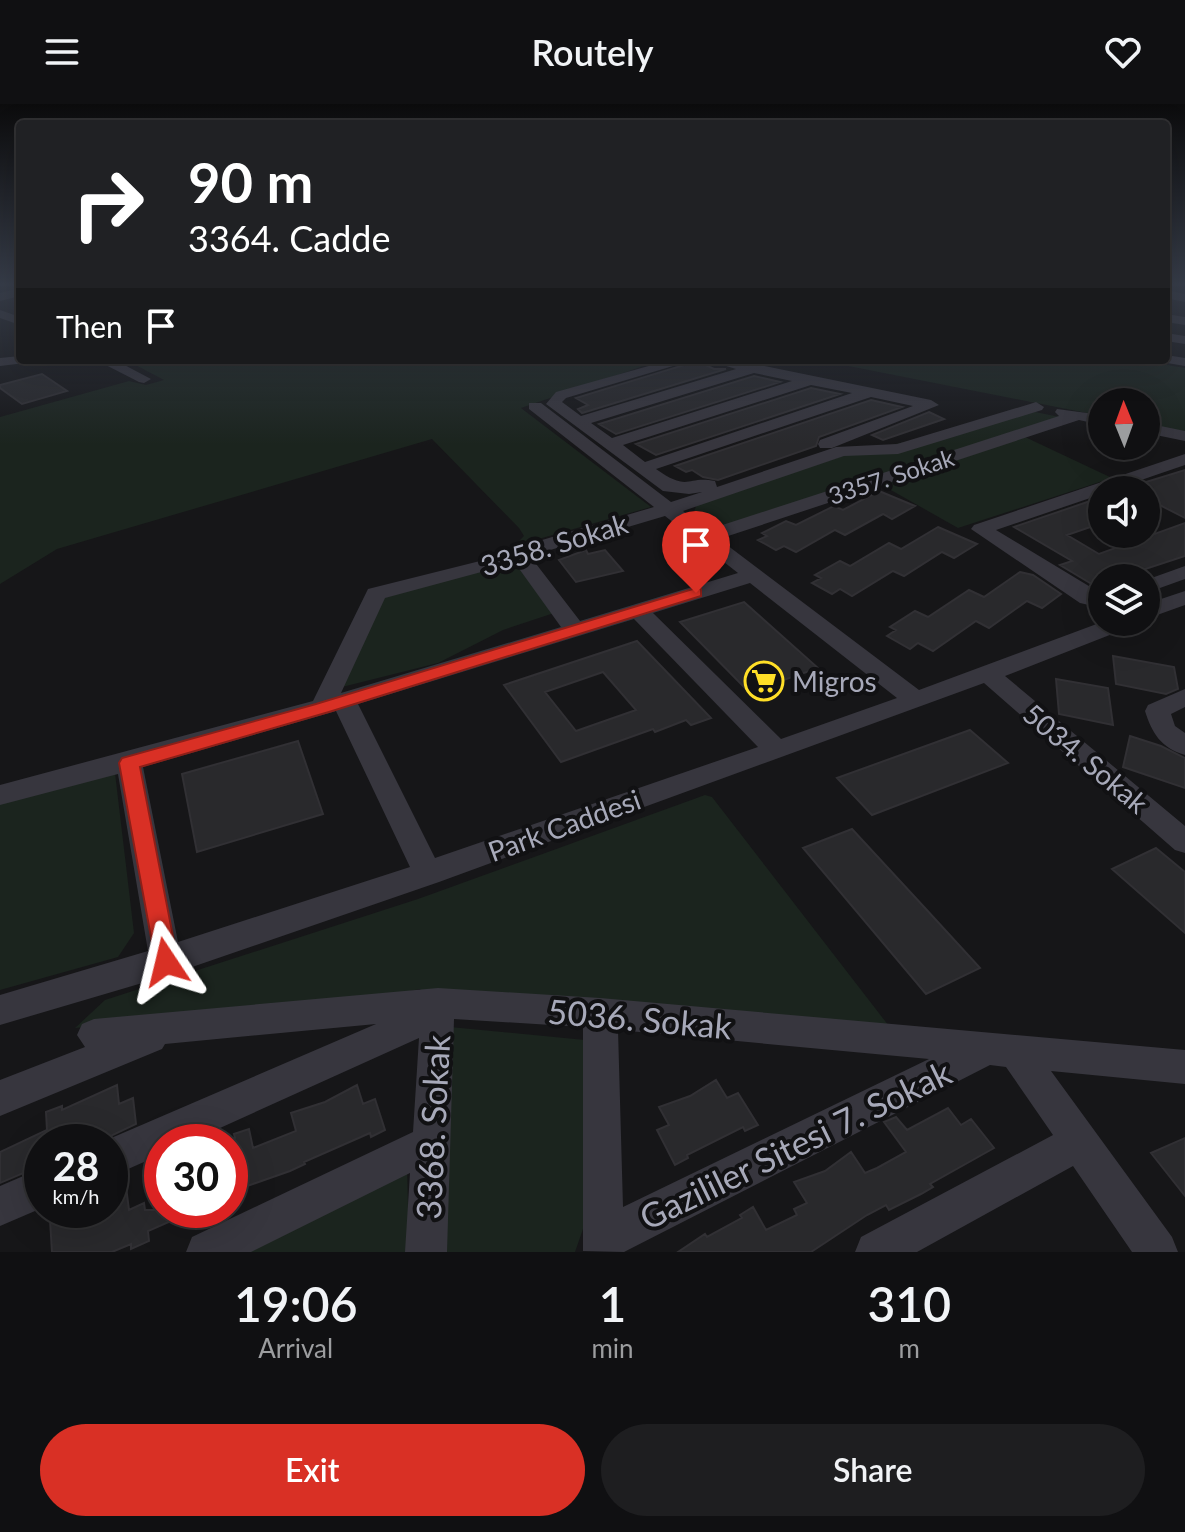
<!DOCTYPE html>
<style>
body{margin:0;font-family:Lato,sans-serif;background:#1e1e20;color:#f1f3f6;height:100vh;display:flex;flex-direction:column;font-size:30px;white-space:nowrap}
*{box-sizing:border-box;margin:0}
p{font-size:26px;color:#9c9d9f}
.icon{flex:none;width:44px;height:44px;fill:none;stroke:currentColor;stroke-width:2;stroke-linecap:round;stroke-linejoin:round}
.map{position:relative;height:1148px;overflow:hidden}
.panel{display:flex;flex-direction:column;background:#101012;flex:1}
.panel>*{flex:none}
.hud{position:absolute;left:16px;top:16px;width:1154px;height:244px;border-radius:8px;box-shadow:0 8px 32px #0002,0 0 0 2px #303032;background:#202124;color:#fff;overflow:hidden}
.needle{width:52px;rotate:359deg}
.buttons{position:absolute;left:1088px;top:284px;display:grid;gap:16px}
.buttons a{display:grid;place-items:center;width:72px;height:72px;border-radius:50%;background:#101012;box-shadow:0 8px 32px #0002,0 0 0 2px #303032;font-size:40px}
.speed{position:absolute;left:24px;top:1020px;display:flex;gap:16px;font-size:40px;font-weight:700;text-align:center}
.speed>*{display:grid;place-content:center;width:104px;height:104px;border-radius:50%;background:#101012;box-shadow:0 8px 32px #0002,0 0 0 2px #303032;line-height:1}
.speed small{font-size:20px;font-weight:400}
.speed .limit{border:12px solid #d22;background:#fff;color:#111}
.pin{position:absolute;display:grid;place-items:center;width:68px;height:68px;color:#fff;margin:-82px -34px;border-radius:50% 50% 50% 0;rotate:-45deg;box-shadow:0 0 8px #0007}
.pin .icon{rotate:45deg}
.me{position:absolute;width:88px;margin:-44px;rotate:350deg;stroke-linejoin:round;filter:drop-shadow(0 0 6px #0008)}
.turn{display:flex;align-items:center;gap:28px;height:168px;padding:0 40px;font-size:36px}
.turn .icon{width:104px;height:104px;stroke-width:2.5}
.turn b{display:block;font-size:56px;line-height:68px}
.then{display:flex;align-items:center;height:76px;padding:0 40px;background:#0003;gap:16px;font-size:30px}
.eta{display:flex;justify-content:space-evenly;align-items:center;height:136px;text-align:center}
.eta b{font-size:48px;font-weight:600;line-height:56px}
.button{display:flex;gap:16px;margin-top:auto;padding:16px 40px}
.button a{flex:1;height:92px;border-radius:48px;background:#d93025;color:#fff;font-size:32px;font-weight:600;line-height:92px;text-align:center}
.button a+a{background:#1e1e20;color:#f1f3f6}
header{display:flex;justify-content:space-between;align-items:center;height:104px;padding:0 40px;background:#101012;font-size:36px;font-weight:600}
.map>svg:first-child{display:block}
</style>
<header><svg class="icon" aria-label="menu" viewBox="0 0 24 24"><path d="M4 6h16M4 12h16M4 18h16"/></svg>Routely<svg class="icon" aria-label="heart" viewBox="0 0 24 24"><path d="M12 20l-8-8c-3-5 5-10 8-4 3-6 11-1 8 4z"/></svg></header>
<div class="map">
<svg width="1185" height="1148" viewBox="0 0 1185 1148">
<rect width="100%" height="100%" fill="#161618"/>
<path fill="#1b241e" d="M126 256H661L521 304 651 403 514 442 524 432 519 424 432 335 57 445 0 480V313L129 277 146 281 164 276Z
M818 256H1137L1185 264V328L1146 320V298H1102V312Z
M1035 308 1060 313 710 428 693 410 697 400 843 352Z
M1025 333 1112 374 958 424 882 381Z
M518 457 554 509 503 526 438 559 342 583 385 492Z
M115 669 134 829 118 853 0 886V698Z
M705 691 712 693 892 926 424 889 420 885 372 895 75 924 105 896 418 795Z
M450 923 585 936 583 1125 575 1148H444Z
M407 1061 409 1148H237Z"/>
<path fill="#29292c" stroke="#313034" stroke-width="2" fill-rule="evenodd" d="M697 257 714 265H726L582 309 578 305 588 301 576 294Z
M42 270 67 287 22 300 0 284V281Z
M754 272 780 278 616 330 599 320Z
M811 284 840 290 656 351 636 340Z
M871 296 902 303 819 333 816 342 718 376 703 373 692 366 686 368 675 362Z
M929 308 944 315 883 336 872 331Z
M1185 366V414L1146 394V378Z
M879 387 915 402 892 415 883 410 845 431 835 426 796 448 784 442 776 446 758 436 767 432 762 429 786 417 796 421 834 402 843 406Z
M1102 393V419L1067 431 1099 450 1185 419V452L1118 474H1102V480L1095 482 1060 461 1072 457 1014 423Z
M938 423 977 440 954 454 942 448 904 472 893 467 852 492 840 485 832 490 812 479 821 474 815 471 840 457 850 462 889 439 901 445Z
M586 446 588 450 605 446 623 467 576 478 559 456Z
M1020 468 1033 471 1061 490 1042 504 1027 497 989 524 976 517 933 547 918 539 910 545 887 532 896 526 890 523 915 507 928 513 969 486 984 493Z
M744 498 818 564 749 588 680 518Z
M637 537 711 614 691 621 686 616 655 628 653 625 561 658 504 581ZM603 568 636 606 576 627 545 588Z
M1113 552 1174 563 1178 585 1166 590 1116 580Z
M1056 575 1108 584 1113 621 1059 610Z
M970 626 1008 659 872 711 837 674Z
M1130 632 1161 642 1185 654V684L1123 663Z
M298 637 323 710 197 748 182 670Z
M852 725 925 804 980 864 926 890 803 744Z
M1156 744 1185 768V829L1112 765Z
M716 976 727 994 738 989 758 1021 745 1027 743 1023 687 1051 688 1054 675 1061 657 1026 669 1021 659 1003 690 992Z
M117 981 119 1000 133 994 136 1020 98 1038H42V1061L0 1079V1048L47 1026 46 1008 62 1002V1006Z
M357 981 363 1000 375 995 385 1026 371 1033 370 1029 304 1058 305 1060 290 1067 230 1088V1036L235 1034 234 1030 249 1025 253 1044 296 1027 291 1009 325 998Z
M948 1004 961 1021 971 1015 994 1044 930 1080 933 1083 921 1090 889 1106 886 1101 867 1111 811 1148H678L705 1130 707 1133 742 1114 740 1111 753 1103 766 1126 797 1111 794 1105 807 1099 794 1078 825 1067 851 1048 865 1069 877 1064 906 1048 884 1018 896 1013 907 1026Z
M1185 1034V1092L1151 1049Z
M126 1083 129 1106 144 1099 145 1106H196L148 1127 149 1137 131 1145V1140L112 1148H52L50 1116 73 1106H110V1090Z"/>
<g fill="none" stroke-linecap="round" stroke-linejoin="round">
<path fill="#37363e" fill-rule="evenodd" d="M20 184V192L0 197V189Z
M1166 186 1185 190V198L1166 194Z
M0 206 20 213V221L0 214Z
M1166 210 1185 213V221L1166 218Z
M1166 229 1185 232V240L1166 237Z
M1166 251 1185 254V262L1161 258 1159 256H1166Z
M20 252V256H27L25 259 0 262V254Z
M96 256H115L151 275 144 279 139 278Z
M670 256H693L566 294 562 298 581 312 736 265 707 256H735L931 296 939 301 832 344H820L818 340 820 336 913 302 871 293 656 365C690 389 686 371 715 377L717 383 836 343 897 340 1030 300 1036 298 1044 303 1042 306 898 350 844 352 683 407 707 426 1059 312 1055 308 1057 305 1102 311V321L1079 316 719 435 919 586 1102 518H1133L1130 523 1005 572 1185 722V749L1175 746 984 579 439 778 166 872 0 921V891L148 847 118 670 0 701V681L313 597 368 485 496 453 515 444 654 403 529 305V299H541L671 398 702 388 689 390 663 387 546 300 556 288ZM754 269 792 277 612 334 591 319ZM811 281 852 289 645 358 623 341ZM665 412 738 469 580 517 530 452ZM515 459 561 523 341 589 385 494ZM750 479 897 594 781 635 653 509ZM634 515 758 643 435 754 358 600ZM336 607 410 763 178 838 143 663Z
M1146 319 1185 327V337L1146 329Z
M1185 350V361L1112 386H1102V390L996 426 1102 490V504L1080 499 971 425 974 421Z
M1185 462V475L1146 489V476Z
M1185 487V501L1146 515V500Z
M1185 585V603L1171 610 1175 622 1185 629V651C1161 644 1152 629 1145 607L1148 601Z
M438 884 600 894 1185 946V980L1051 967 1172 1133 1178 1148H1132L1073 1062 917 1148H855L861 1133 1053 1031 1006 963 990 961 624 1148 583 1147V923L454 915 447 1148H405L410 1069 251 1148H186L192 1133 413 1028 419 934 189 1038H162V1050L110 1073V1038H102L376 920 165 940 162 945 0 1012V976L85 943 77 931 82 920 94 915ZM618 926 929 955 623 1103Z
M42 1064V1104L0 1122V1082Z"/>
</g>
<linearGradient id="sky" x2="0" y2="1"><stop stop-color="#0c0c0d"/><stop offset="0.53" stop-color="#363c48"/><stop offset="1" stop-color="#363c48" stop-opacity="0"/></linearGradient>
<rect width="1185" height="341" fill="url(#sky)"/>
<path fill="#d93025" stroke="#8d1f18" stroke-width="2" d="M696 484 701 485V492L329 608 140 663 178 858 174 866 166 869 157 866 119 659 122 654 316 600Z"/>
<defs>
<symbol id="supermarket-ring" viewBox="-11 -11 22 22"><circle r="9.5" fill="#111113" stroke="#ffdf27" stroke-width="1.5"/><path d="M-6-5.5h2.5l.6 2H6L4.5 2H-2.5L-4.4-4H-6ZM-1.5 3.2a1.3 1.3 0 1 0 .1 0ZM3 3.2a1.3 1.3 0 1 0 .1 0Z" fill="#ffdf27"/></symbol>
</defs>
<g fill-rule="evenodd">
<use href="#supermarket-ring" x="742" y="555" width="44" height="44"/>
</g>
<g text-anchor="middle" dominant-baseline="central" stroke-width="8" stroke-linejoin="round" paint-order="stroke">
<g font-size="24" fill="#a7a9b9" stroke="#111113">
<text transform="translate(891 372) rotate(-18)">3357. Sokak</text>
</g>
<g font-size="28" fill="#a7a9b9" stroke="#111113">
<text transform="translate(554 440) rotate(-17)">3358. Sokak</text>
<text transform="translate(1086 654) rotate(40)">5034. Sokak</text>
<text transform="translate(564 721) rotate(-20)">Park Caddesi</text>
</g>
<g font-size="28" fill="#a7a9b9" stroke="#111113" text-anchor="start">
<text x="792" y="577">Migros</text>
</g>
<g font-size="34" fill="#a7a9b9" stroke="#111113">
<text transform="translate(640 914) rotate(5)">5036. Sokak</text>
<text transform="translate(432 1023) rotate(-87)">3368. Sokak</text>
<text transform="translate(795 1040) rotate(-26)">Gazililer Sitesi 7. Sokak</text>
</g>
</g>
</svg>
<div class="buttons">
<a><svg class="needle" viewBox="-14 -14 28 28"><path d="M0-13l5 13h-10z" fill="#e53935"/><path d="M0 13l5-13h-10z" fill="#9c9d9f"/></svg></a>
<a><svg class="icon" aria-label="sound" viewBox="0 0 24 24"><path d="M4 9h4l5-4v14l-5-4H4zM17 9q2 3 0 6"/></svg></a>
<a><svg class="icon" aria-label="layers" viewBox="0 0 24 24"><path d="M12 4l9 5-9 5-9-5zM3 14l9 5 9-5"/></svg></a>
</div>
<div class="speed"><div>28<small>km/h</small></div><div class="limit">30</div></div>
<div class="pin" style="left:696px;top:489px;background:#d93025"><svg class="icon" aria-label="arrive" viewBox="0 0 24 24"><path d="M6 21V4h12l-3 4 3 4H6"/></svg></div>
<svg class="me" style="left:166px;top:858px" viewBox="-20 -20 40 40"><path d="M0-17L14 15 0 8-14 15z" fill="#d93025" stroke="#fff" stroke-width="4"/></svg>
<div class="hud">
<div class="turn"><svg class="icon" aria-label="right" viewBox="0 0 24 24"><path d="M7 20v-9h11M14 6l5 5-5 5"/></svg><div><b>90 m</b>3364. Cadde</div></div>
<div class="then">Then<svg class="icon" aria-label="arrive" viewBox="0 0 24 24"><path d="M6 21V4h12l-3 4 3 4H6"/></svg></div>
</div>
</div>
<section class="panel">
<div class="eta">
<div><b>19:06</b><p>Arrival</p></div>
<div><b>1</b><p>min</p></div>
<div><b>310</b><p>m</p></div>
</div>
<div class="button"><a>Exit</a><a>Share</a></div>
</section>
